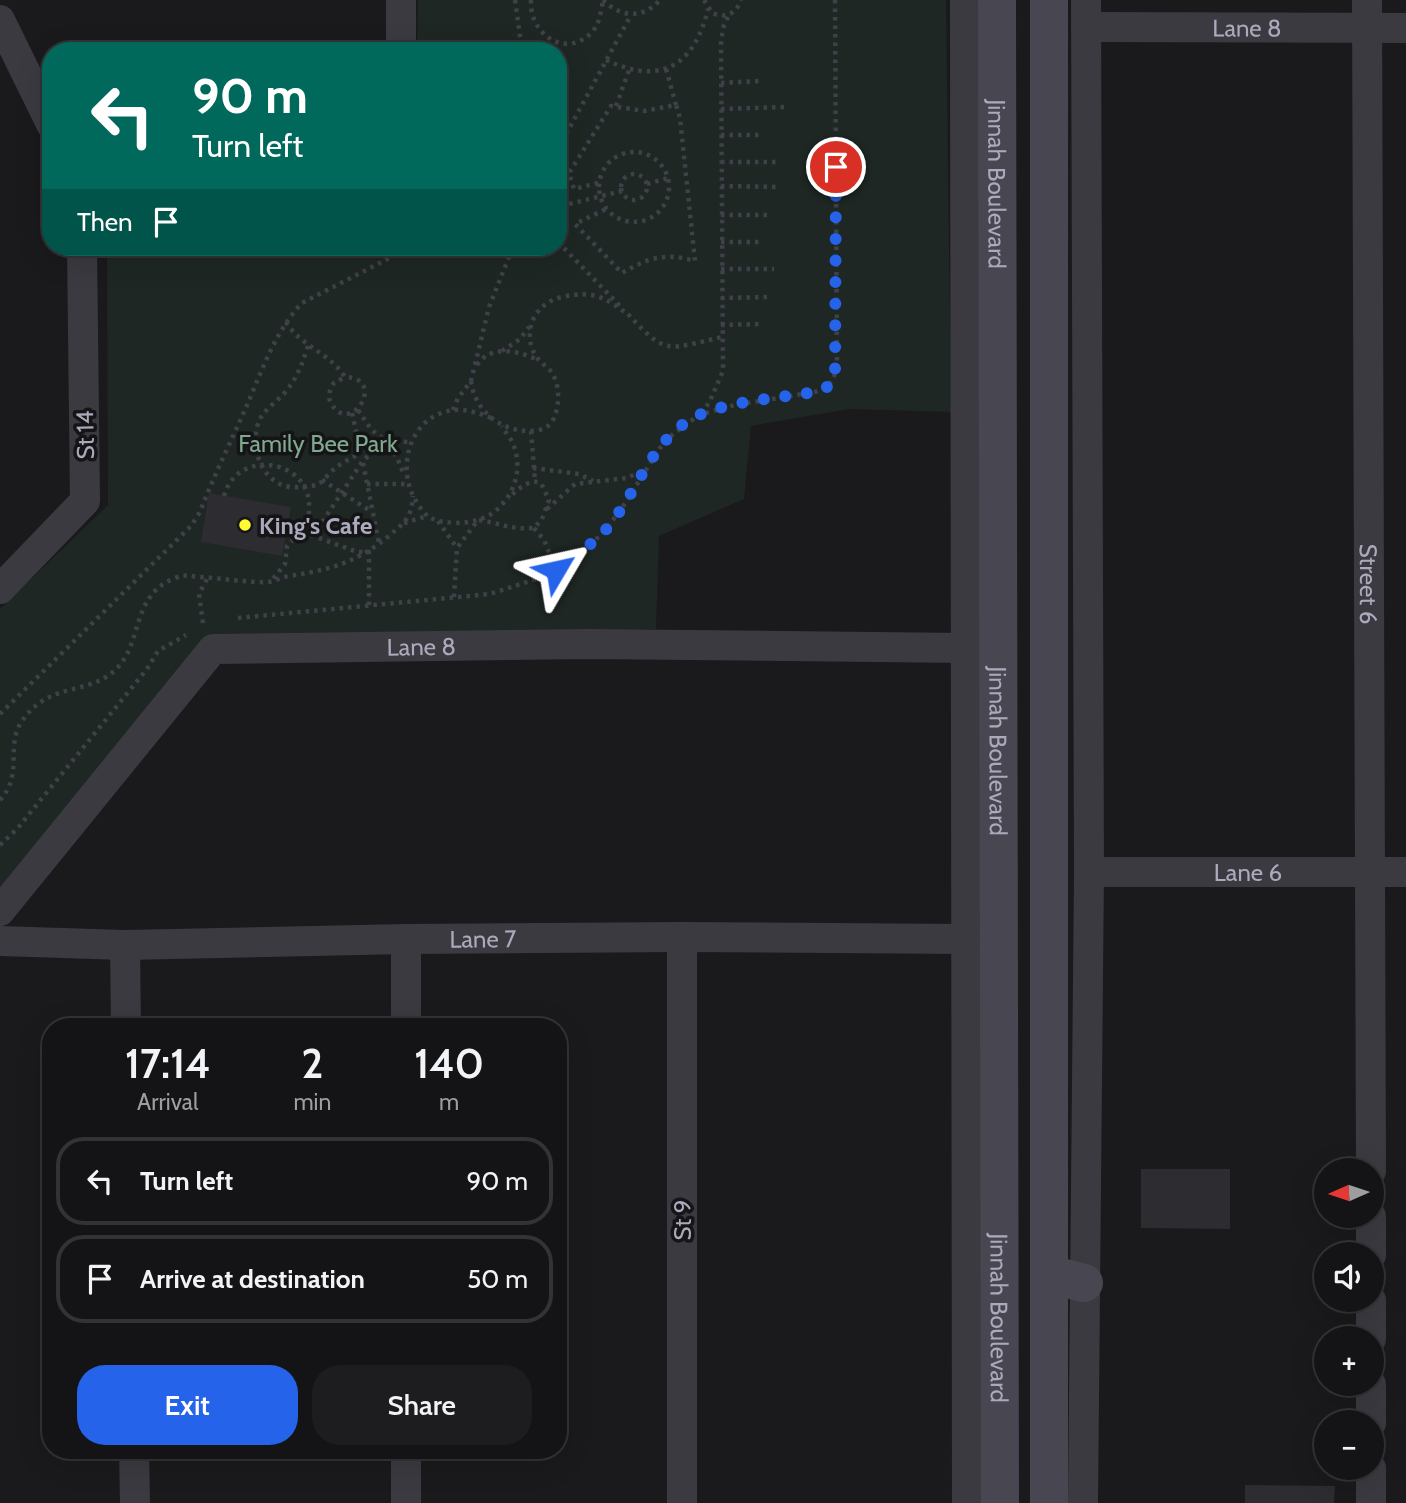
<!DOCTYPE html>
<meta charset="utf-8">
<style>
body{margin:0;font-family:Cabin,sans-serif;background:#1d1c1e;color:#f1f3f6;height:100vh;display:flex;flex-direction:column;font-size:26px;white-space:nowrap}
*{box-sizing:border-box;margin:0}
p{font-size:23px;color:#9d9ea0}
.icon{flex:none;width:38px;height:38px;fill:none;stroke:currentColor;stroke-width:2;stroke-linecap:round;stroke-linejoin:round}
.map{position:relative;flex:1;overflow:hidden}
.side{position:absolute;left:42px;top:1018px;width:525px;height:441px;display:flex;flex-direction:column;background:#141315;border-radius:28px;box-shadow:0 7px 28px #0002,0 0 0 2px #333234}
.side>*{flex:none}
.guide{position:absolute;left:42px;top:42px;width:525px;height:214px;border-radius:28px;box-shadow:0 7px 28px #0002,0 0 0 2px #333234;background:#00695c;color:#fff;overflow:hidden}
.needle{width:46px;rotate:267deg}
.controls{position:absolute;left:1314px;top:1158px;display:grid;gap:14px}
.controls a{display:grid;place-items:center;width:70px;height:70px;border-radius:50%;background:#141315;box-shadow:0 7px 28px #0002,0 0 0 2px #333234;font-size:35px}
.pin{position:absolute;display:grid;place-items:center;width:60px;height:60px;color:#fff;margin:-30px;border:4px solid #fff;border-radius:50%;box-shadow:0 2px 7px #0007}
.me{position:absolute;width:77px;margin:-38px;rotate:54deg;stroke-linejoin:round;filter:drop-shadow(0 0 5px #0008)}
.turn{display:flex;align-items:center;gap:24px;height:147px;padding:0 35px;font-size:32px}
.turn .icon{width:91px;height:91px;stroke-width:2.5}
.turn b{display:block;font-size:49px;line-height:60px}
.then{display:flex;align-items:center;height:66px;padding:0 35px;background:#0003;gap:14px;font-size:26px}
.eta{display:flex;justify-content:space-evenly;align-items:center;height:119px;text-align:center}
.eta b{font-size:42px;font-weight:600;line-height:49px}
.button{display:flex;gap:14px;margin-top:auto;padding:14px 35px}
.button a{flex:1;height:80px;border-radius:28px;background:#2563eb;color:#fff;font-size:28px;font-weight:600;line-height:80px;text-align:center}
.button a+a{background:#1d1c1e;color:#f1f3f6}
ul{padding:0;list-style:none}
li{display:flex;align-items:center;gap:21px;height:88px;margin:0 14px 10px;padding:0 21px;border:4px solid #333234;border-radius:28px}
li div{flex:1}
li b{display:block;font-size:26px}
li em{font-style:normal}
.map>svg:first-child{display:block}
</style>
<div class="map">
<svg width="1406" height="1503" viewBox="0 0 1406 1503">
<rect width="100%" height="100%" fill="#1a191c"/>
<path fill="#1e2723" d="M418 0H946L951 412 849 409 751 426 744 499 659 536 656 629 220 644 0 892V609L108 505 107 247H558V51H417Z"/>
<path fill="#2d2c30" d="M209 493 291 507 282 556 201 542Z
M1141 1169H1230V1229L1141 1228Z
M1245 1485 1335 1486 1334 1503H1245Z"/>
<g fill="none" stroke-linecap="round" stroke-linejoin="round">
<path stroke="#404048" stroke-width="4.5" stroke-dasharray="3.5 5" stroke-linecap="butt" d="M515 0 522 51
M531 0C529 35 567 60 593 31 600 22 601 11 603 0
M603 0C621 18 643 19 660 0
M704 0 712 13C725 19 736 14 741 0
M606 60C661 86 694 66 708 9
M666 69 676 105
M721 83 759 81
M616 106 629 70
M721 109 786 107
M721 135H762
M558 149 631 15
M599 187a35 35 0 1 1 70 0a35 35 0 1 1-70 0Z
M721 162H778
M621 187a13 13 0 1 1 26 0a13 13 0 1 1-26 0Z
M598 183 574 189 569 173 611 106 644 111 676 105 680 118 695 261C665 252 648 258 622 273L575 224 606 209
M647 184 668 178
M721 186 780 187
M558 200C564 211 563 221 558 233
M561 206 622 191
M721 215H772
M558 242 622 308
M721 242H762
M512 249 529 251 544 247
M721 269H774
M721 298 768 297
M628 314C667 357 668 349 722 337
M286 322C300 346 330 353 345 377 388 378 350 438 331 403 327 396 330 389 334 383L345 377
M721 325 762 324
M308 346C303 362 298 376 287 390 277 403 261 410 257 427 250 456 268 491 300 487 305 486 313 486 317 485 323 482 328 474 333 470 341 463 351 458 361 453
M502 351 520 339 529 327
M477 365C491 344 519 351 538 360
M471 381C475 412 501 431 530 431 539 431 548 429 553 420 559 408 560 391 555 379 552 369 544 366 538 359 520 335 533 303 562 297 593 290 605 297 630 316
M358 410C376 437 378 441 410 442
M453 410 458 398 471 381 489 307 513 247
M352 413 361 454
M701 413 709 403 723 371 721 40 724 25 729 15
M491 418C479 413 467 409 454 410 415 414 398 457 411 491 414 499 422 512 429 517 437 522 445 522 455 523 465 523 476 521 486 517 511 504 525 472 513 444 511 438 505 432 502 426
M531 431 535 481
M363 463 379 543
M533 468 579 474 593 481
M322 480 372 512
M367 484H408
M224 496C237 447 313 459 309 510 309 517 307 525 303 531 299 537 291 540 287 546L285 564 272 580
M547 509 575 484 627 478 642 471
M438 521 457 548
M404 523 427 516
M534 528 544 540 556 570
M303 532 357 552H369V605
M313 536 362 462 384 440 397 457 404 475
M454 597 457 548 478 520C500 523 511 530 534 528L542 519 549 500 541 483C528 478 518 490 508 498
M238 618 490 594 533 580 556 570 581 552 602 534 620 511 660 448 672 435 699 415 735 405 815 392C831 386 835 379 837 363L835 0
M203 623 199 594 208 577
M0 714 191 526 200 512C213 478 229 445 244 412 260 376 274 332 302 303L411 247
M0 800C24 774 5 745 22 721 50 680 89 697 117 668 143 642 131 595 175 578 185 574 190 576 200 577 222 578 247 583 269 582 276 581 282 577 289 576 330 570 358 562 390 535 406 521 411 518 413 496
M0 845 17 829 147 669 158 651 186 635"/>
<g stroke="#3b3a41" stroke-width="30">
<path d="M965 0 967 1503"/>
<path id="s1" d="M1367 0 1371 1171"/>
<path d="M0 20 51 124"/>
<path id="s2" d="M1086 27 1406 28"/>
<path d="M401 51V0"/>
<path d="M0 589 85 501 82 247"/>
<path id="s3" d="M1089 872H1406"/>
<path id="s4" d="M0 911 213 649 589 644 966 648"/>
<path d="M406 939V1027"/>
<path id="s5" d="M0 941 125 945 406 939 682 937 966 939"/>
<path d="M125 945 126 1027"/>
<path d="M1371 1216V1255"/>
<path d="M1371 1300V1339"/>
<path d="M1371 1384V1423"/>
<path d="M134 1451 135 1503"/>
<path d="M406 1451V1503"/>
<path d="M1371 1468V1503"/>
<path d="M682 1503V937"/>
<path d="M1083 1503 1089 872 1086 0"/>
</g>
<g stroke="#484751" stroke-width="38">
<path id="s6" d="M997 0 1000 1503"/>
<path d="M1049 1274 1084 1283"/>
<path d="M1049 1503V0"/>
</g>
</g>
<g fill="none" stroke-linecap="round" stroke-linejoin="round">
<path stroke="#2563eb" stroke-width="12" stroke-dasharray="0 21.6" d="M556 570C574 556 594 544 609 526 639 489 653 436 699 415 727 402 783 397 815 392L826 388 835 378 836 167"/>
</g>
<circle fill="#fffb2e" stroke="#151417" stroke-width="2.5" cx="245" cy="525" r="7"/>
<g text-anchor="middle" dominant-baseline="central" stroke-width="7" stroke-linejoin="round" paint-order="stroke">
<g font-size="24" fill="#abaabc" stroke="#151417">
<text stroke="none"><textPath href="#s2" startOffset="161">Lane 8</textPath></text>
<text stroke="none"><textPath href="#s6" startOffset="184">Jinnah Boulevard</textPath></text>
<text transform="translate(85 435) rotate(-91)">St 14</text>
<text stroke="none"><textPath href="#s1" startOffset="584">Street 6</textPath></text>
<text stroke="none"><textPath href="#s4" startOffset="546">Lane 8</textPath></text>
<text stroke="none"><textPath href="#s6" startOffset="751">Jinnah Boulevard</textPath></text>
<text stroke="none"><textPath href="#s3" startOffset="159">Lane 6</textPath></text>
<text stroke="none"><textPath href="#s5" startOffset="483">Lane 7</textPath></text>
<text transform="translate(682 1220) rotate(-90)">St 9</text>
<text stroke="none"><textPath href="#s6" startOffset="1318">Jinnah Boulevard</textPath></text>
</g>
<g font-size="24" fill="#80a98f" stroke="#151417">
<text x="318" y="443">Family Bee Park</text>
</g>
<g font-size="24" font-weight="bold" fill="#abaabc" stroke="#151417" text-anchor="start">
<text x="259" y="525">King's Cafe</text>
</g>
</g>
</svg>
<div class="controls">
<a><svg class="needle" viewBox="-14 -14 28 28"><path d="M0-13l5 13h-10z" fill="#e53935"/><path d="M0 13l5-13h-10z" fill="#9d9ea0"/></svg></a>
<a><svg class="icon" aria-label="sound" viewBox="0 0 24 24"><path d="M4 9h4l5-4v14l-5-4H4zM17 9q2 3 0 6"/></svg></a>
<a>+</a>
<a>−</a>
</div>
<div class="pin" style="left:836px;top:167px;background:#d93025"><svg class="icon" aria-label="arrive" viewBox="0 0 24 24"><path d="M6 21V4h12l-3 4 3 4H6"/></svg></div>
<svg class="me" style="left:556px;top:570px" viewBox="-20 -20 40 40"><path d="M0-17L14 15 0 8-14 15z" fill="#2563eb" stroke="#fff" stroke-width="4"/></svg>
<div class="guide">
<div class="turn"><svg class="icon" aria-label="left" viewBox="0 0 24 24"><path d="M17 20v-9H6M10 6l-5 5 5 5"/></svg><div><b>90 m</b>Turn left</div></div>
<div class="then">Then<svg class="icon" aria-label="arrive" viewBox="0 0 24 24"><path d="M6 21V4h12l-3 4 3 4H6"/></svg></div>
</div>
<section class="side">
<div class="eta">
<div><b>17:14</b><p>Arrival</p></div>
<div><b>2</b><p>min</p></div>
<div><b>140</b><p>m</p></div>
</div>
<ul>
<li><svg class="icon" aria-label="left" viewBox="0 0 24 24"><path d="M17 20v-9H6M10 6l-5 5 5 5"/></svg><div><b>Turn left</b></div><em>90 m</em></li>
<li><svg class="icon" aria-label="arrive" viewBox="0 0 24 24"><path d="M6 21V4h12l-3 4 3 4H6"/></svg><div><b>Arrive at destination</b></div><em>50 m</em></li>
</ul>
<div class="button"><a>Exit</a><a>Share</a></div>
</section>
</div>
